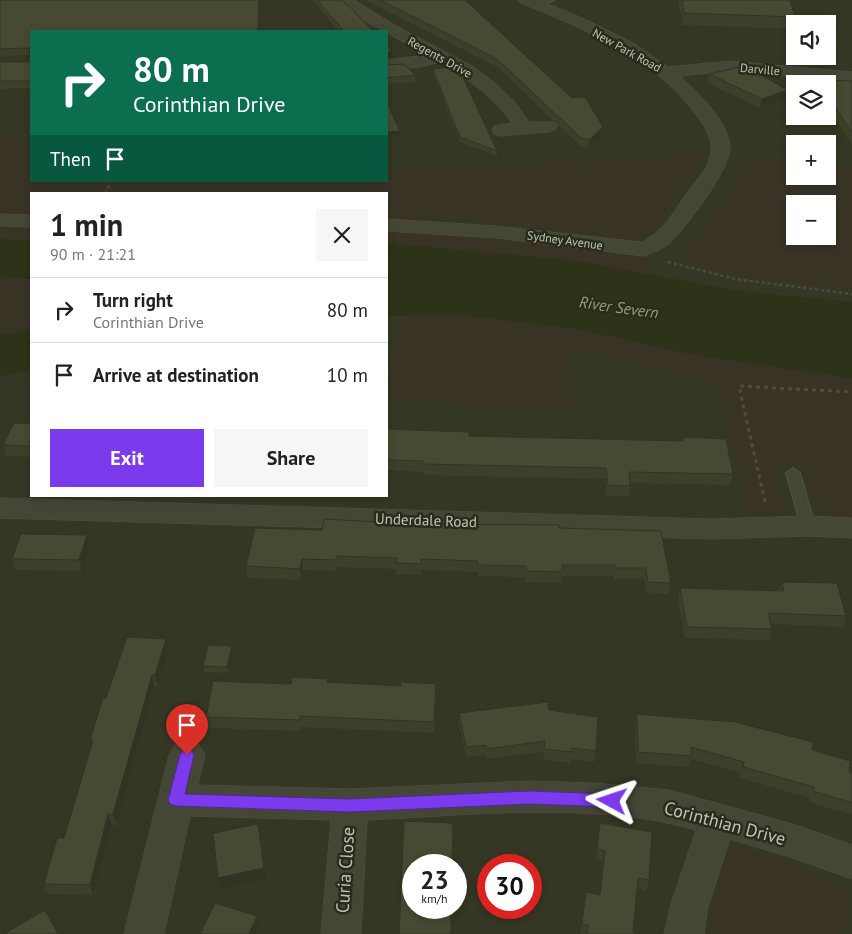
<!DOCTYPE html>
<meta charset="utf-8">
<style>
body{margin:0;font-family:"PT Sans",sans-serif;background:#f6f6f6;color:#222;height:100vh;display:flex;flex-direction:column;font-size:19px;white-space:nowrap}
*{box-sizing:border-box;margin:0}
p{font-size:16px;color:#767676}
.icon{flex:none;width:28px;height:28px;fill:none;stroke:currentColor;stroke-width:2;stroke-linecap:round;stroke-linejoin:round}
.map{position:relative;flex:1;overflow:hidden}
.details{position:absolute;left:30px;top:192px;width:358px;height:305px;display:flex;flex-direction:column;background:#fff;border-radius:0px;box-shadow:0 2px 8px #0003}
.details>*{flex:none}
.hud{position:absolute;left:30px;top:30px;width:358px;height:152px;border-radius:0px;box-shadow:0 2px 8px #0003;background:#0b6e4f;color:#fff;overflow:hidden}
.controls{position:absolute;left:786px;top:15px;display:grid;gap:10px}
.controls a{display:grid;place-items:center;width:50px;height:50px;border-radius:0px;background:#fff;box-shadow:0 2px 8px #0003;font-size:25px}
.speed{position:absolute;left:402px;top:854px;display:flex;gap:10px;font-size:25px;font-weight:700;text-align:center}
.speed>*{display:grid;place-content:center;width:65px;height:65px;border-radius:50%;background:#fff;box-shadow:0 2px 8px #0003;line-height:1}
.speed small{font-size:12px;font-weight:400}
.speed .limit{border:8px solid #d22;background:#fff;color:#111}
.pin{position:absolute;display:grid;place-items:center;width:42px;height:42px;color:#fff;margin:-51px -21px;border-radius:50% 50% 50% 0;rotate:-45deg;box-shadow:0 0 5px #0007}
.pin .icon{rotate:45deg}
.me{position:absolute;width:55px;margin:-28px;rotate:275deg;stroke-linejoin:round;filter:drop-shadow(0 0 4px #0008)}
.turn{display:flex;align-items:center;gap:18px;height:105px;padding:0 20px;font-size:22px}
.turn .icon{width:65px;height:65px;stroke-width:2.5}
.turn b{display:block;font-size:35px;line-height:42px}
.then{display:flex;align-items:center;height:48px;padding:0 20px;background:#0003;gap:10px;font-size:19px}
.round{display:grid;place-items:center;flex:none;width:52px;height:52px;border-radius:0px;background:#f6f6f6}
.summary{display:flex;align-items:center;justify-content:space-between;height:85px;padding:0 20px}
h1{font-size:30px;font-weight:700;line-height:38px}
.cta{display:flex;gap:10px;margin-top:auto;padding:10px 20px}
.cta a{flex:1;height:58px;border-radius:0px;background:#7c3aed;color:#fff;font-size:20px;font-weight:700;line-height:58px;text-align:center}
.cta a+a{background:#f6f6f6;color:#222}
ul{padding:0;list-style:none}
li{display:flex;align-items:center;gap:15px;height:65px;padding:0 20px;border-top:1px solid #e0e0e0}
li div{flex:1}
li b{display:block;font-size:19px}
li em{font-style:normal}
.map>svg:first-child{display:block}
</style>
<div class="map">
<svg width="852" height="934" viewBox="0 0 852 934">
<rect width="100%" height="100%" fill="#333723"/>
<path fill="#383325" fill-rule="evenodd" d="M0 138 31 145V181H386V169L575 164 705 154 649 234 634 240 620 241 440 213 438 223 386 221V194H31V219L0 218Z
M752 163 795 165V176H828V166L852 167V289L735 274 681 259ZM795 204H828V236H795Z
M0 224 31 225V240L0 239Z
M386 230C479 236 563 244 654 260L649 275 571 260 386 243Z
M0 277 31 279V329L0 336Z
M459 315 578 329 694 355 852 378V522H846L817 505 800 465 773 463 787 515 748 514 718 385 572 345 574 410 386 400V387L403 316Z
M727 841 851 888 844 934H707Z"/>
<path fill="#2d3318" d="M0 239 31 240V279L0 277Z
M386 243 571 260 739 291 852 302V378L694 355 578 329 459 315 386 316Z
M31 329V369L0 376V336Z"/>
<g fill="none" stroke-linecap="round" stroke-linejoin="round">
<defs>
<path id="lane" d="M543 0H555L537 6 533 4Z
M793 468 800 473 815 526 808 531 801 526 786 473Z"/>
<path id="street" d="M336 0H354L396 26 472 66 495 83 515 102 529 122H555L557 126 555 130 548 132 501 136 494 134 492 130 494 126 512 123C493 96 468 79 440 62L420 67 386 70V60L428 55 361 19Z
M518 0H539L582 18 633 43 668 67 730 61 852 72V82L730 71 680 76C699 94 727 119 730 147 733 165 683 233 667 245 660 250 652 253 643 256L496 238 386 231V219L496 226 641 242C664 233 675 209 689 190 698 178 710 167 711 151 712 137 703 124 695 113 653 57 584 29 521 3Z
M0 214 31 215V227L0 226Z
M0 498 710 519 808 516 852 518V538L808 536 710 539 0 518Z
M187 740 199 745 205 755 198 785 350 789 529 781 593 783 669 790 796 825 852 845V879L796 859 730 839 708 907 704 934H664L670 907 696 830C597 801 470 815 367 820L361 934H321L331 820 190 816 164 934H124L169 755 175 745Z"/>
</defs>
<use href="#lane" stroke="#505443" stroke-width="2"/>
<use href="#street" stroke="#505443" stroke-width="1"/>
<path stroke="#504b3d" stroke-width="2.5" stroke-dasharray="3 3" stroke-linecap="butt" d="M106 194 110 181
M668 262 735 279 852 294"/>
<path stroke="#504b3d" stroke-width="3" stroke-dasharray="4 4" stroke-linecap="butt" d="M765 502 739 386 852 392"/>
<use href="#lane" fill="#444736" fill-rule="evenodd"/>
<use href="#street" fill="#444736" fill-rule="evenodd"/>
</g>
<path fill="#3c402b" d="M0 0H260L259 31 31 55 0 56Z
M312 0H341L373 31H339Z
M368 0H465L603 127 602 136 588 148 580 146 497 67 368 1Z
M678 0H790L795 17 793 29 683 25Z
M31 60V88L0 89V62H29Z
M386 65 415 75V82L386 84Z
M433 69 497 151V156L460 142 433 73Z
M709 74 788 90 787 99 760 108 707 83Z
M816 80 852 81V145L828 108V84H815Z
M31 424V457L6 456 3 445Z
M386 429 469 436 682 441 683 437 733 474 730 485 630 483V486L629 497 606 496 605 479 423 475V472L386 470Z
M415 524 661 531 671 583 668 594 647 593 644 579H614V576H562L561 583 525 582V577L478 576V572L421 570V575L396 574V569L338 567 337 571 303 570 301 580 247 578 246 566Z
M87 535 90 546 82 571 15 570 12 559Z
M782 582 846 616 843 627 771 624 772 629 769 640 685 638 678 599 680 588 779 590Z
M169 650 158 686H154L117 825H112L93 895 48 894 44 884 64 838 92 745 90 740 106 698Z
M233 652 228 673 204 672 203 666Z
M328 682 436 695 434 733 301 727V731L208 728 206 717 291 684Z
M549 710 596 751 594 762 571 759 570 763 543 759 544 752 486 759V755L466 757 459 724V713Z
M637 714 812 750 849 772 852 773V815L809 802 810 798 740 778 741 773 691 759 689 767 636 763 635 725Z
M600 823 649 880 646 891 637 889 633 932 640 934H580L586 892 600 894 604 861 596 860Z"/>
<path fill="#313423" d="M259 0H260L259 31H257Z
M392 51V57L386 58V52Z
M788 90 787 99 760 108 762 99Z
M603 127 602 136 588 148 589 140Z
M400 131V136L386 137V132Z
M87 535 90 546 82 571 79 560Z
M302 559 303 570 301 580 300 569Z
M166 639 169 650 158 686 155 675Z
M232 646 233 652 228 673 227 667Z
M152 675 154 686 117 825 113 814Z
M108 814 112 825 93 895 90 885Z
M258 824 266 879 220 888 218 878Z
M257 916 259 926 256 934H249Z"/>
<path fill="#464a32" stroke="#313423" d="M0 0H259L258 27 257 31H31V60L29 48 0 49Z
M317 0H341L351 8 373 31H344Z
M380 0H465L572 98 585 97 603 127 589 140 581 138 497 59Z
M682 0H790L795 17 684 13Z
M386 45 392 51 386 52Z
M31 60V81H0V62H29Z
M404 64 415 75 386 78V65Z
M744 66 788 90 762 99 709 74Z
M451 67 461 73 497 151 460 137 433 69Z
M816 80 852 81V133L828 96V84H819Z
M386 101 400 131 386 132Z
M14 423 31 424V446L3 445Z
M386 429 469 432V436L683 441V437L726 439 733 474 629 472 630 486 608 485 606 468 423 464 424 461 386 460Z
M324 519 415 524 559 525V528L661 531 671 583 648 582 646 568H615V565H562V572L526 571V566L478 565V561L421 559V564L396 563 397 558 337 556V560L302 559 300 569 246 566 255 528 322 530Z
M21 534 87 535 79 560 12 559Z
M782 582 837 583 846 616 768 613 772 629 687 627 680 588 784 591Z
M127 637 166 639 155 675H152L113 814H108L90 885 44 884 57 838H64L93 740H90L103 698H106Z
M208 645 232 646 227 667 203 666Z
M292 677 328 679 327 682 401 686V682L436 684 434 722 300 716V720L206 717 213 681 291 684Z
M548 702 549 710 598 717 596 751 572 748V752L544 749 545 741 487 749 486 745 466 747 459 713Z
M637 714 735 722 813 742 812 750 850 761 849 772 852 773V803L813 791 814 787 743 767 744 762 691 747V756L638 752Z
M404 821 453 823 452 865H414V908H451V934H399Z
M600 823 652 832 649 880 638 878 633 932 640 934H587L588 925 582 924 586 892 600 895 605 851 597 849Z
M258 824 264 868 218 878 213 833Z
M215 903 257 916 249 934H200Z
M45 910 58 934H4Z"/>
<path fill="#7c3aed" stroke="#51269a" d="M187 749 192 751 194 755 185 794 350 799 529 791 612 794 618 796 620 801 618 805 612 807 529 804 350 812 176 806 170 804 168 800 180 755 182 751Z"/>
<g text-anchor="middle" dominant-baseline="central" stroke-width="5" stroke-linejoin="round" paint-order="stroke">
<g font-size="12" fill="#bfc4b1" stroke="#292c1c">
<text transform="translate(627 50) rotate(29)">New Park Road</text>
<text transform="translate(440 57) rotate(29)">Regents Drive</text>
<text transform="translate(760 69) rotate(5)">Darville</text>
<text transform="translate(565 240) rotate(8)">Sydney Avenue</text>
</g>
<g font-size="15" fill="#bfc4b1" stroke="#292c1c">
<text transform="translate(426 520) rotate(2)">Underdale Road</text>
</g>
<g font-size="16" font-style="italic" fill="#96a06d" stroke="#292c1c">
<text transform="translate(619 307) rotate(8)">River Severn</text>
</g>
<g font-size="18" fill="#bfc4b1" stroke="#292c1c">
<text transform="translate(725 823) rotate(15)">Corinthian Drive</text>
<text transform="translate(345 870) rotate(-86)">Curia Close</text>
</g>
</g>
</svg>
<div class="controls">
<a><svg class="icon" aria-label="sound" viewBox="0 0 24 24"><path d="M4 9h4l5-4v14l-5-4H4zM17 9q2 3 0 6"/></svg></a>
<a><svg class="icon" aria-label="layers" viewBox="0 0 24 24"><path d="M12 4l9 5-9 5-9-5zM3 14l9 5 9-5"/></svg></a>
<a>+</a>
<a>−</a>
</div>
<div class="speed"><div>23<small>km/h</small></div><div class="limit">30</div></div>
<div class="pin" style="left:187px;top:755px;background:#d93025"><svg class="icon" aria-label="arrive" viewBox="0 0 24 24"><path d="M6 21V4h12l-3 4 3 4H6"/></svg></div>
<svg class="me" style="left:612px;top:801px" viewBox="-20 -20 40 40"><path d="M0-17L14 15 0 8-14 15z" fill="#7c3aed" stroke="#fff" stroke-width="4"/></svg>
<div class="hud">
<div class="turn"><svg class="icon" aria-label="right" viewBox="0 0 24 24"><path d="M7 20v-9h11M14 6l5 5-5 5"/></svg><div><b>80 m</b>Corinthian Drive</div></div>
<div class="then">Then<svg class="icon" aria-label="arrive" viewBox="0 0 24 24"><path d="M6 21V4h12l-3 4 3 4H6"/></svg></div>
</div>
<section class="details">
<div class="summary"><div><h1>1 min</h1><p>90 m · 21:21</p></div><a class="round"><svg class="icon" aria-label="close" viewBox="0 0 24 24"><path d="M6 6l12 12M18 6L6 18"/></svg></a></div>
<ul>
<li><svg class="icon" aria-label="right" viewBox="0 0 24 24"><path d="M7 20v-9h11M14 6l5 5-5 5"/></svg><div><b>Turn right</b><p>Corinthian Drive</p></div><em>80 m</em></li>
<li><svg class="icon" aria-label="arrive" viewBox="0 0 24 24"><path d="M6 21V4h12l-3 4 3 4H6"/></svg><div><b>Arrive at destination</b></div><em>10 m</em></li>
</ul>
<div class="cta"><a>Exit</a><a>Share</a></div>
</section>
</div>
